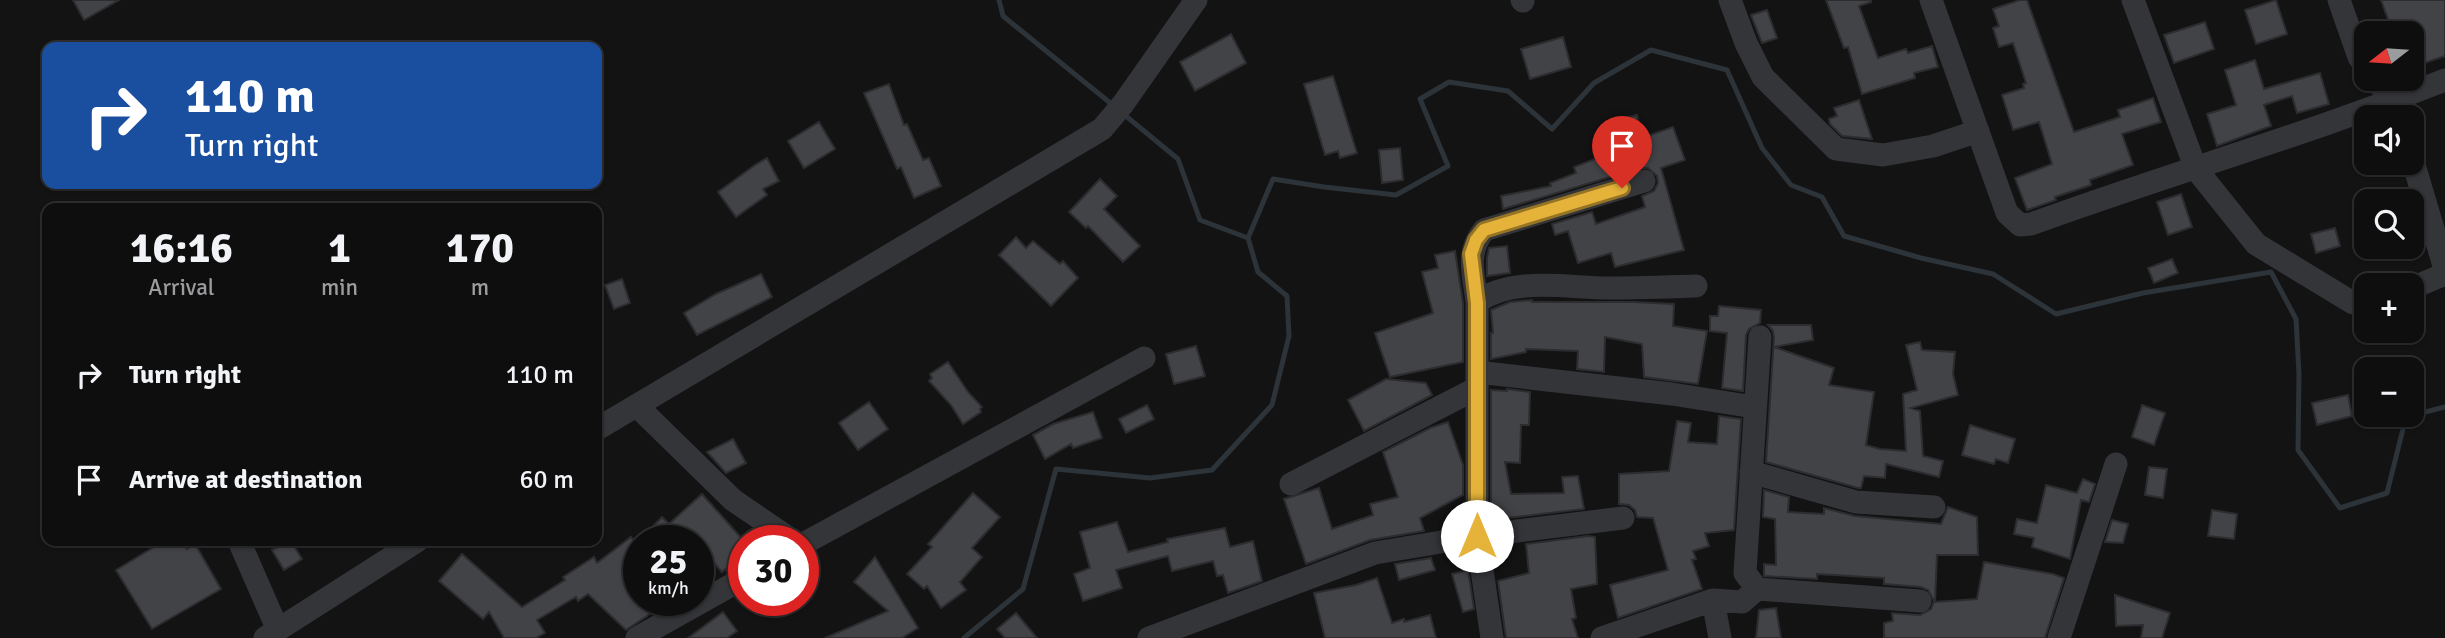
<!DOCTYPE html>
<meta charset="utf-8">
<style>
body{margin:0;font-family:Signika,sans-serif;background:#171718;color:#f1f3f6;height:100vh;display:flex;flex-direction:column;font-size:26px;white-space:nowrap}
*{box-sizing:border-box;margin:0}
p{font-size:23px;color:#9b9c9e}
.icon{flex:none;width:38px;height:38px;fill:none;stroke:currentColor;stroke-width:2;stroke-linecap:round;stroke-linejoin:round}
.map{position:relative;flex:1;overflow:hidden}
.sheet{position:absolute;left:42px;top:203px;width:560px;height:343px;display:flex;flex-direction:column;background:#0e0e0f;border-radius:14px;box-shadow:0 2px 5px #0004,0 0 0 2px #2e2e2f}
.sheet>*{flex:none}
.banner{position:absolute;left:42px;top:42px;width:560px;height:147px;border-radius:14px;box-shadow:0 2px 5px #0004,0 0 0 2px #2e2e2f;background:#1a4fa0;color:#fff;overflow:hidden}
.needle{width:46px;rotate:253deg}
.buttons{position:absolute;left:2354px;top:21px;display:grid;gap:14px}
.buttons a{display:grid;place-items:center;width:70px;height:70px;border-radius:14px;background:#0e0e0f;box-shadow:0 2px 5px #0004,0 0 0 2px #2e2e2f;font-size:35px}
.speed{position:absolute;left:623px;top:525px;display:flex;gap:14px;font-size:35px;font-weight:700;text-align:center}
.speed>*{display:grid;place-content:center;width:91px;height:91px;border-radius:50%;background:#0e0e0f;box-shadow:0 2px 5px #0004,0 0 0 2px #2e2e2f;line-height:1}
.speed small{font-size:18px;font-weight:400}
.speed .limit{border:10px solid #d22;background:#fff;color:#111}
.pin{position:absolute;display:grid;place-items:center;width:60px;height:60px;color:#fff;margin:-72px -30px;border-radius:50% 50% 50% 0;rotate:-45deg;box-shadow:0 0 7px #0007}
.pin .icon{rotate:45deg}
.me{position:absolute;width:77px;margin:-38px;rotate:0deg;stroke-linejoin:round;filter:drop-shadow(0 0 5px #0008)}
.turn{display:flex;align-items:center;gap:24px;height:147px;padding:0 28px;font-size:32px}
.turn .icon{width:91px;height:91px;stroke-width:2.5}
.turn b{display:block;font-size:49px;line-height:60px}
.eta{display:flex;justify-content:space-evenly;align-items:center;height:119px;text-align:center}
.eta b{font-size:42px;font-weight:700;line-height:49px}
ul{padding:0;list-style:none}
li{display:flex;align-items:center;gap:21px;height:105px;padding:0 28px}
li div{flex:1}
li b{display:block;font-size:26px}
li em{font-style:normal}
.map>svg:first-child{display:block}
</style>
<div class="map">
<svg width="2445" height="638" viewBox="0 0 2445 638">
<rect width="100%" height="100%" fill="#131314"/>
<g fill="none" stroke-linecap="round" stroke-linejoin="round">
<path stroke="#2c3339" stroke-width="5" d="M999 0 1003 16 1114 106
M1121 112 1178 159 1200 220 1248 238
M964 638 1023 589 1056 469 1150 478 1212 470 1272 405 1289 336 1287 296 1258 272 1248 238 1273 179 1324 187 1396 195 1448 166 1420 99 1449 82 1508 91 1552 129 1594 83 1651 50 1727 70 1762 148 1791 185 1822 197 1844 236 1921 258 1993 274 2056 314 2143 293 2271 272 2296 319 2299 374 2298 450 2340 508 2387 493 2406 417 2445 407"/>
</g>
<path fill="#424347" stroke="#2d2d30" stroke-width="2" d="M73 0H119L84 20Z
M1826 0H1871V2L1859 6 1878 58 1906 49 1908 53 1932 46 1938 67 1914 73 1915 78 1862 94 1848 47 1844 48Z
M2020 0H2027L2074 132 2120 117 2118 110 2153 98 2161 122 2122 134 2133 165 2090 180 2091 185 2055 197 2056 200 2027 210 2015 178 2052 164 2039 122 2013 130 2002 95 2024 88 2023 84 2026 83 2013 43 1999 47 1993 28 1999 26 1993 9Z
M2276 0 2287 34 2256 44 2245 10Z
M2381 0H2445V56L2412 67V27L2393 33Z
M1767 10 1777 38 1762 43 1751 15Z
M2205 22 2214 49 2174 63 2164 35Z
M1231 34 1246 63 1195 91 1180 62Z
M1563 37 1571 67 1530 79 1521 49Z
M2255 60 2264 89 2320 73 2329 104 2297 113 2292 96 2264 105 2271 126 2217 146 2207 114 2236 105 2225 70Z
M1333 76 1357 153 1340 158 1338 151 1325 155 1304 84Z
M889 84 904 125 907 124 923 160 929 158 941 186 914 198 901 167 897 169 864 93Z
M1859 100 1872 139 1842 136 1830 124 1829 119 1837 116 1834 108Z
M1637 115 1642 138 1673 127 1685 160 1661 168 1684 250 1615 267 1611 253 1578 263 1568 231 1555 235 1552 224 1592 212 1596 224 1645 207 1642 196 1654 191 1658 183 1657 176 1648 168H1640L1503 209 1501 196 1551 186 1550 183 1576 173 1574 167 1621 149 1614 120Z
M819 122 835 149 804 168 788 141Z
M1400 148 1403 180 1382 183 1379 150Z
M767 158 779 181 763 189 767 195 736 217 718 192 755 165Z
M1100 179 1117 196 1104 209 1140 246 1123 262 1088 226 1086 228 1069 212Z
M2181 194 2192 227 2168 235 2157 202Z
M2335 228 2340 246 2316 253 2311 234Z
M1016 237 1026 248 1033 241 1060 264 1063 261 1078 278 1051 306 999 255Z
M1507 246 1510 273 1487 276V258L1489 248Z
M1455 251 1463 303V362L1390 377 1375 333 1433 313 1422 272 1438 268 1435 255Z
M2172 259 2178 273 2154 283 2148 268Z
M761 274 772 297 697 335 684 313 716 294Z
M622 279 630 303 614 309 605 285Z
M1532 300V302H1633L1674 304 1673 326 1707 331 1698 384 1644 377 1642 344 1605 337 1604 372 1577 369 1578 351 1526 349V352L1491 359V333H1493L1491 310 1510 302Z
M1719 306 1761 310 1760 323 1749 329 1746 335 1743 391 1722 388 1727 333 1710 331V316H1718Z
M1768 325H1811L1813 340 1774 347 1834 368 1829 385 1874 392 1866 445 1880 449 1906 451 1903 394 1917 390 1906 345 1920 342 1922 350 1955 352 1953 374 1958 395 1911 408 1920 411 1923 456 1943 461 1939 477 1886 464 1885 478 1864 476 1861 488H1858L1766 462 1774 338 1773 331Z
M1196 346 1205 376 1174 384 1166 354Z
M948 362 968 392 982 407 980 409 981 412 963 424 951 405 929 381 932 378 930 374Z
M1386 379 1426 383 1432 395 1364 431 1348 400Z
M1507 389 1530 392 1529 425H1521L1520 463 1505 462 1511 494 1564 493 1562 477 1578 476 1584 509 1491 520V390L1507 391Z
M2348 395 2352 416 2317 425 2312 403Z
M869 402 888 429 858 450 839 423Z
M1147 405 1154 419 1126 433 1119 419Z
M2142 405 2165 413 2154 445 2132 437Z
M1093 412 1102 438 1073 448 1071 444 1045 459 1033 435 1053 424Z
M1719 416 1741 419 1734 530 1705 533 1709 546 1693 551 1696 559 1692 560 1702 589 1618 618 1610 585 1668 570 1653 518 1637 517 1635 510 1629 505 1619 504V474L1669 471 1677 421 1691 423 1688 442 1717 444Z
M1448 422 1463 465V495L1420 518 1424 531 1370 540 1306 564 1284 499 1319 488 1332 529 1373 515 1370 504 1398 497 1383 452 1430 428Z
M1970 425 2015 439 2008 463 1996 459 1994 464 1962 455Z
M733 439 746 463 726 473 707 452Z
M2149 467 2167 469 2163 498 2145 495Z
M2083 479 2095 484 2089 502 2081 500 2070 559 2032 547 2034 538 2014 534 2017 519 2037 523 2046 485 2077 493Z
M1764 490 1789 497 1788 512 1824 514V508L1855 516 1941 524 1948 507 1977 517 1978 555H1937L1935 602 1977 599 1984 562 2053 574 2064 578 2045 638H1884V623L1893 621 1892 613 1920 615 1931 609 1934 601 1928 590 1921 587 1884 584V578L1817 574V579L1764 576V564L1776 565 1775 519 1763 517Z
M973 493 1000 517 972 548 982 557 960 582 966 590 941 608 927 586 924 589 907 574 932 547 928 544Z
M702 494 744 541 732 551 738 558 722 572 698 545V541H639L662 517 669 524Z
M2212 510 2237 514 2234 539 2208 536Z
M2112 520 2128 524 2123 543 2105 542Z
M1117 522 1128 552 1168 542 1167 539 1225 528 1230 547 1253 541 1262 581 1228 593 1223 575 1217 576 1213 561 1172 571 1168 556 1116 570 1122 588 1083 601 1074 574 1090 568 1080 532Z
M1588 536 1595 537 1597 584 1571 589 1576 618 1572 619 1578 638H1506L1498 581 1529 573 1526 544Z
M631 537 639 547V600H662L647 616 626 630 588 594 578 601 576 597 537 620 545 633 536 638H504L489 612 483 619 439 581 462 554 522 607 565 580 563 577 594 557 597 563Z
M164 541H183L187 549 195 544 221 589 152 629 116 570Z
M289 541H291L302 559 284 570 272 550Z
M875 557 918 628 902 638H825L888 611 854 582Z
M1431 558 1435 570 1399 580 1395 564Z
M1468 570 1474 609 1463 612 1452 574Z
M1377 578 1392 623 1404 619V622L1430 615 1436 638H1325L1314 593 1356 585Z
M2115 595 2170 613 2162 638H2141L2143 625 2116 626Z
M1776 608 1781 638H1756L1759 610Z
M723 612 737 631 727 638H688Z
M1016 613 1037 638H1005L997 629Z"/>
<g fill="none" stroke-linecap="round" stroke-linejoin="round">
<path stroke="#343539" stroke-width="23" d="M1522 0 1523 1
M1730 0 1746 43 1763 77 1836 149 1883 155 1933 146 1978 131
M1931 0 2007 213 2020 225 2031 224C2168 174 2309 134 2445 80
M2133 0 2196 169 2256 244 2353 303 2366 301
M2339 0 2359 57 2366 67
M2374 79 2394 100 2399 117
M2412 158 2445 269
M2412 288 2445 274
M1477 302C1474 275 1465 254 1484 230L1644 181
M1477 372 1672 394 1754 407
M637 406 733 500 793 541
M597 429 1102 129 1123 104 1196 0
M1751 472 1856 502 1934 507
M1291 484 1477 388
M239 541 278 630
M803 544 1144 358
M1757 589 1920 601
M1713 600 1720 638
M265 638 417 541
M637 638 744 578
M1149 638 1375 553 1477 536 1623 518
M1492 638 1477 536V302C1513 276 1567 288 1609 288 1638 288 1667 287 1696 286
M1602 638 1713 600 1742 602 1757 589 1745 573 1760 337
M2059 638 2116 464"/>
</g>
<g fill="none" stroke-linecap="round" stroke-linejoin="round">
<defs>
<path id="route" d="M1477 536V303L1471 254 1476 240 1484 230 1622 188"/>
</defs>
<use href="#route" stroke="#957426" stroke-width="18"/>
<use href="#route" stroke="#e5b33a" stroke-width="12"/>
</g>
</svg>
<div class="buttons">
<a><svg class="needle" viewBox="-14 -14 28 28"><path d="M0-13l5 13h-10z" fill="#e53935"/><path d="M0 13l5-13h-10z" fill="#9b9c9e"/></svg></a>
<a><svg class="icon" aria-label="sound" viewBox="0 0 24 24"><path d="M4 9h4l5-4v14l-5-4H4zM17 9q2 3 0 6"/></svg></a>
<a><svg class="icon" aria-label="search" viewBox="0 0 24 24"><circle cx="10" cy="10" r="6"/><path d="M15 15l6 6"/></svg></a>
<a>+</a>
<a>−</a>
</div>
<div class="speed"><div>25<small>km/h</small></div><div class="limit">30</div></div>
<div class="pin" style="left:1622px;top:188px;background:#d93025"><svg class="icon" aria-label="arrive" viewBox="0 0 24 24"><path d="M6 21V4h12l-3 4 3 4H6"/></svg></div>
<svg class="me" style="left:1477px;top:536px" viewBox="-20 -20 40 40"><circle r="19" fill="#fff"/><path d="M0-13L10 11 0 6-10 11z" fill="#e5b33a"/></svg>
<div class="banner">
<div class="turn"><svg class="icon" aria-label="right" viewBox="0 0 24 24"><path d="M7 20v-9h11M14 6l5 5-5 5"/></svg><div><b>110 m</b>Turn right</div></div>
</div>
<section class="sheet">
<div class="eta">
<div><b>16:16</b><p>Arrival</p></div>
<div><b>1</b><p>min</p></div>
<div><b>170</b><p>m</p></div>
</div>
<ul>
<li><svg class="icon" aria-label="right" viewBox="0 0 24 24"><path d="M7 20v-9h11M14 6l5 5-5 5"/></svg><div><b>Turn right</b></div><em>110 m</em></li>
<li><svg class="icon" aria-label="arrive" viewBox="0 0 24 24"><path d="M6 21V4h12l-3 4 3 4H6"/></svg><div><b>Arrive at destination</b></div><em>60 m</em></li>
</ul>
</section>
</div>
